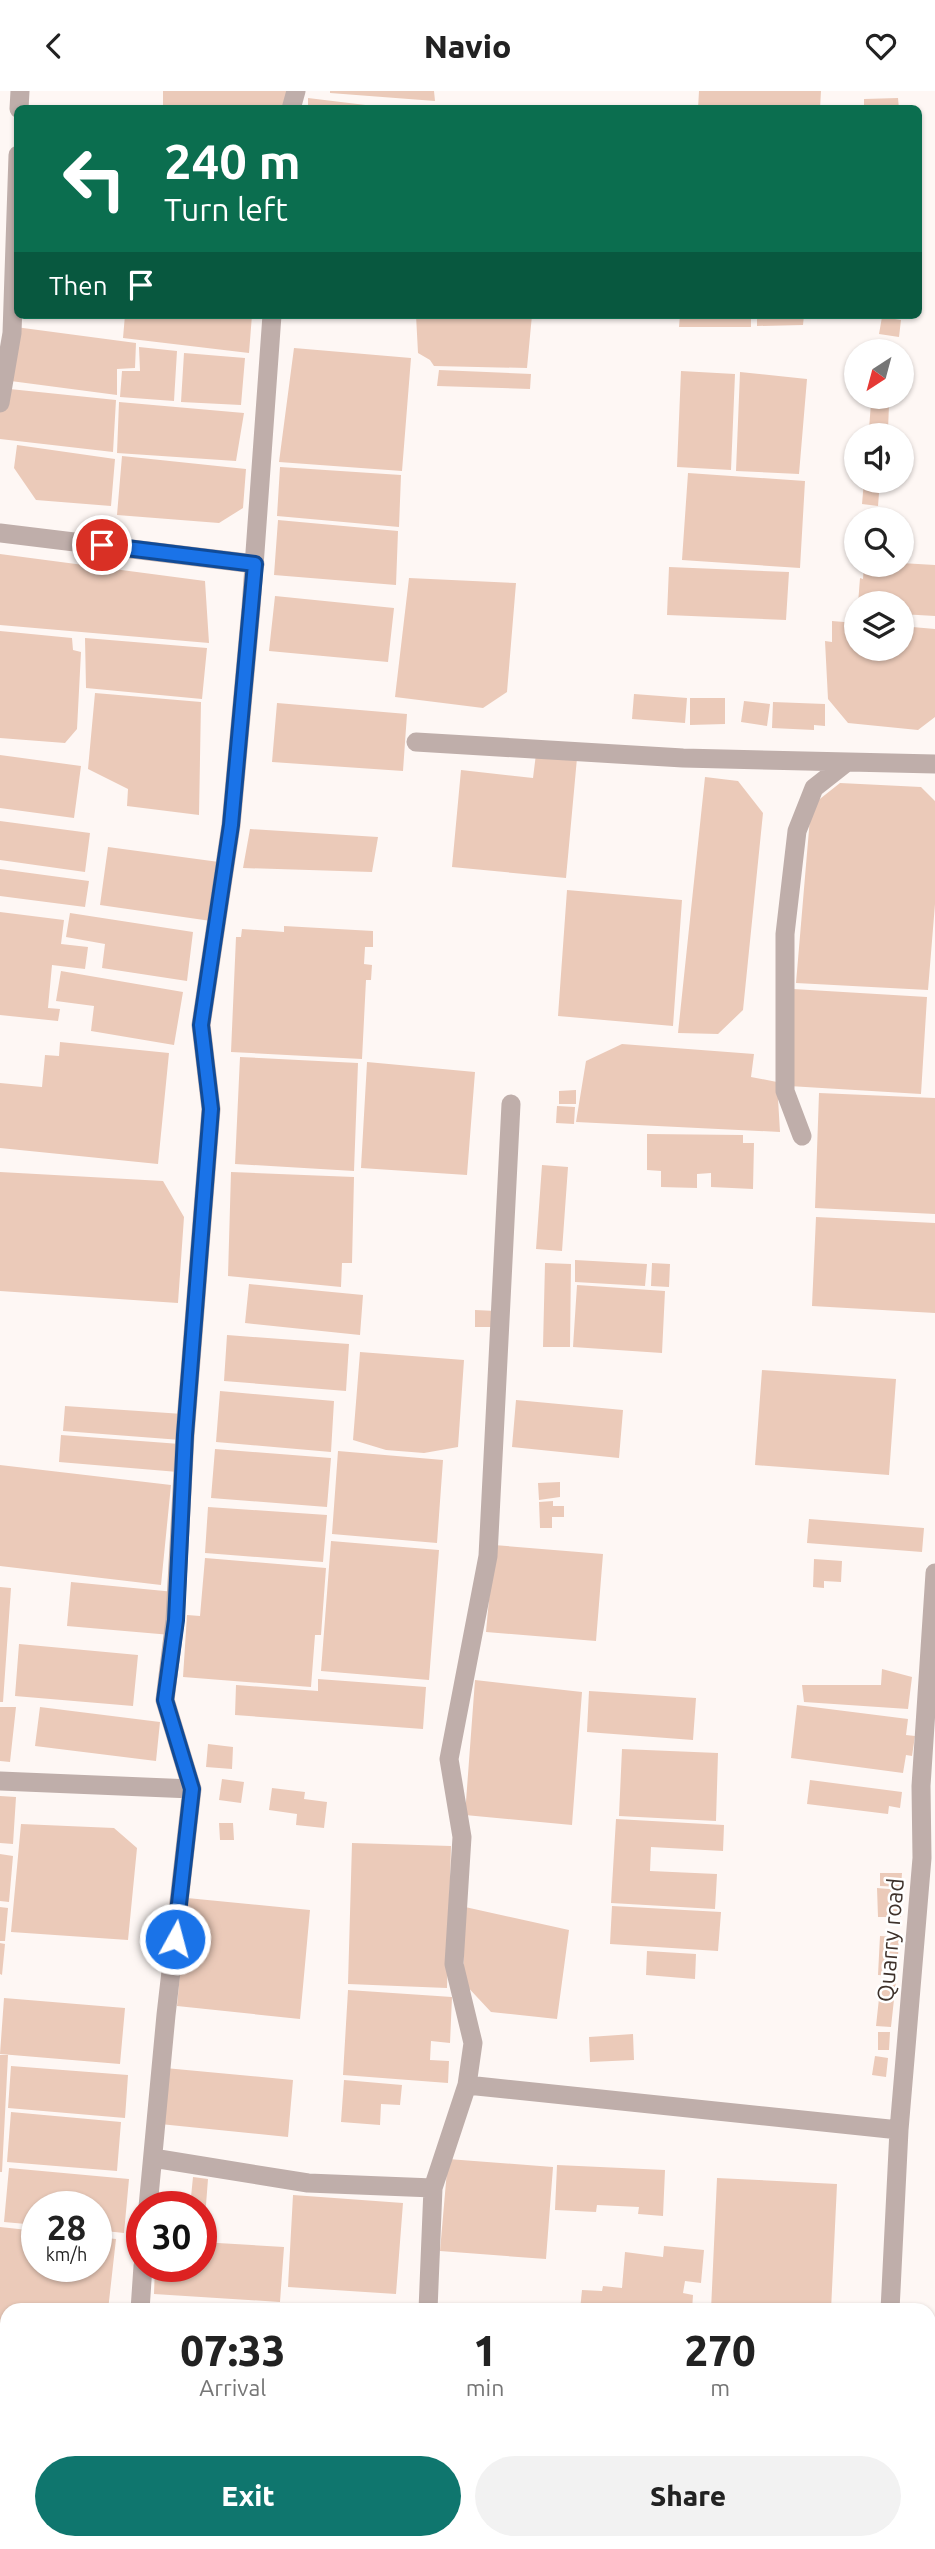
<!DOCTYPE html>
<style>
body{margin:0;font-family:Ubuntu,sans-serif;background:#f2f2f2;color:#222;height:100vh;display:flex;flex-direction:column;font-size:26px;white-space:nowrap}
*{box-sizing:border-box;margin:0}
p{font-size:23px;color:#767676}
.icon{flex:none;width:38px;height:38px;fill:none;stroke:currentColor;stroke-width:2;stroke-linecap:round;stroke-linejoin:round}
.map{position:relative;flex:1;overflow:hidden}
.details{position:absolute;left:0px;top:2212px;width:936px;height:247px;display:flex;flex-direction:column;background:#fff;border-radius:21px 21px 0 0;box-shadow:0 2px 5px #0004}
.details>*{flex:none}
.banner{position:absolute;left:14px;top:14px;width:908px;height:214px;border-radius:10px;box-shadow:0 2px 5px #0004;background:#0b6e4f;color:#fff;overflow:hidden}
.needle{width:46px;rotate:216deg}
.fabs{position:absolute;left:844px;top:248px;display:grid;gap:14px}
.fabs a{display:grid;place-items:center;width:70px;height:70px;border-radius:50%;background:#fff;box-shadow:0 2px 5px #0004;font-size:35px}
.speed{position:absolute;left:21px;top:2100px;display:flex;gap:14px;font-size:35px;font-weight:700;text-align:center}
.speed>*{display:grid;place-content:center;width:91px;height:91px;border-radius:50%;background:#fff;box-shadow:0 2px 5px #0004;line-height:1}
.speed small{font-size:18px;font-weight:400}
.speed .limit{border:10px solid #d22;background:#fff;color:#111}
.pin{position:absolute;display:grid;place-items:center;width:60px;height:60px;color:#fff;margin:-30px;border:4px solid #fff;border-radius:50%;box-shadow:0 2px 7px #0007}
.me{position:absolute;width:77px;margin:-38px;rotate:7deg;stroke-linejoin:round;filter:drop-shadow(0 0 5px #0008)}
.turn{display:flex;align-items:center;gap:24px;height:147px;padding:0 35px;font-size:32px}
.turn .icon{width:91px;height:91px;stroke-width:2.5}
.turn b{display:block;font-size:49px;line-height:60px}
.then{display:flex;align-items:center;height:66px;padding:0 35px;background:#0003;gap:14px;font-size:26px}
.eta{display:flex;justify-content:space-evenly;align-items:center;height:119px;text-align:center}
.eta b{font-size:42px;font-weight:800;line-height:49px}
.cta{display:flex;gap:14px;margin-top:auto;padding:14px 35px}
.cta a{flex:1;height:80px;border-radius:42px;background:#0f766e;color:#fff;font-size:28px;font-weight:800;line-height:80px;text-align:center}
.cta a+a{background:#f2f2f2;color:#222}
header{display:flex;justify-content:space-between;align-items:center;height:91px;padding:0 35px;background:#fff;font-size:32px;font-weight:800}
.map>svg:first-child{display:block}
</style>
<header><svg class="icon" aria-label="back" viewBox="0 0 24 24"><path d="M15 5l-7 7 7 7"/></svg>Navio<svg class="icon" aria-label="heart" viewBox="0 0 24 24"><path d="M12 20l-8-8c-3-5 5-10 8-4 3-6 11-1 8 4z"/></svg></header>
<div class="map">
<svg width="935" height="2458" viewBox="0 0 935 2458">
<rect width="100%" height="100%" fill="#fef7f4"/>
<path fill="#ebcab9" d="M163 0H287L286 18H175L163 15Z
M330 0H434L435 10 330 2Z
M699 0H821L820 18H698Z
M308 7 382 16V18H308Z
M898 7 899 18H864V8Z
M125 224H252L249 262 123 247Z
M416 224H532L527 277 434 275 430 269 418 262Z
M680 224H751V236H679Z
M757 224H804L803 234 757 235Z
M882 226 901 229 899 246 879 243Z
M8 235 136 252 135 277 117 278V304L3 289Z
M876 253 898 255V261H875Z
M139 256 177 260 174 310 120 306 122 280H140Z
M294 257 411 267 402 380 279 371Z
M184 262 245 267 241 314 181 311Z
M439 279 531 283 530 298 437 295Z
M681 280 735 283 731 379 677 376Z
M740 281 807 288 799 383 736 380Z
M0 297 116 309 113 361 0 348Z
M119 311 244 322 236 370 117 362Z
M871 312 889 314 888 339 869 338Z
M17 354 115 368 111 415 36 409 14 377Z
M122 365 246 378 243 417 219 432 117 424Z
M280 376 401 384 399 436 277 425Z
M688 382 805 390 800 477 682 469Z
M864 390H880L878 415 862 413Z
M278 429 398 440 396 494 274 484Z
M0 463 205 490 209 552 0 534Z
M901 472 935 474V525L901 523V513H858L860 487 863 488 864 474Z
M669 476 789 481 786 529 667 524Z
M409 487 516 492 507 601 483 617 395 606Z
M275 505 394 517 388 571 269 560Z
M832 530 856 532V558H901V535L935 538V626L918 639 848 632 828 608 825 550 832 551Z
M0 540 72 547 73 559 81 561 77 638 65 652 0 647Z
M85 547 207 557 202 608 86 597Z
M95 602 201 611 199 724 127 715 128 698 88 678Z
M634 603 687 607 685 632 632 628Z
M690 607H725V633L690 634Z
M744 610 770 613 767 635 741 631Z
M773 611 825 613V635L814 634V639L772 637Z
M277 612 407 623 403 680 272 671Z
M536 663 577 667 566 787 452 776 461 679 533 687Z
M0 664 81 675 74 727 0 717Z
M705 686 738 690 763 722 743 919 718 943 678 942Z
M840 692 921 696 935 710V813L928 899 796 892 811 715Z
M0 730 90 742 85 781 0 769Z
M250 738 378 746 372 781 243 777Z
M108 756 219 771 211 830 100 814Z
M0 778 89 790 85 816 0 805Z
M567 799 682 809 673 935 558 925Z
M0 821 64 829 61 853 88 856 85 878 52 874 48 917 60 918 58 930 0 924Z
M70 822 193 841 187 890 102 877 105 853 66 846Z
M284 835 373 840V856H365L364 873 372 874 371 889H366L362 968 231 961 236 846H241L242 838 284 841Z
M61 880 183 901 174 954 91 940 94 915 56 910Z
M793 898 927 906 921 1003 789 995Z
M60 951 169 962 158 1073 0 1057V992L42 996 45 964 59 965Z
M622 953 754 963 751 986 777 991 780 1041 576 1031 586 970Z
M240 966 358 972 354 1080 235 1073Z
M367 971 475 981 467 1084 361 1077Z
M576 999V1013H559V1000Z
M819 1002 935 1007V1123L815 1117Z
M557 1015 575 1016 574 1033 556 1032Z
M647 1043 743 1044V1052H754L753 1098 711 1096V1082L697 1083V1097L661 1096V1080L647 1079Z
M542 1074 568 1076 562 1160 536 1158Z
M0 1081 163 1090 184 1126 178 1212 0 1200Z
M231 1081 354 1086 352 1172H342L341 1196 228 1185Z
M816 1126 935 1132V1222L812 1215Z
M575 1169 647 1173 645 1195 575 1191Z
M545 1172 571 1173 570 1256H543Z
M652 1172 670 1173 669 1196 651 1195Z
M249 1193 363 1204 360 1244 245 1232Z
M577 1194 665 1200 662 1262 573 1256Z
M475 1219 496 1220V1236H475Z
M227 1244 349 1253 346 1300 224 1290Z
M360 1261 464 1269 458 1356 424 1362 386 1359 353 1349Z
M762 1279 896 1288 889 1384 755 1374Z
M220 1300 334 1310 331 1361 216 1351Z
M516 1309 623 1319 619 1367 512 1356Z
M65 1315 183 1323 181 1349 63 1340Z
M61 1344 180 1353 178 1381 59 1371Z
M215 1358 331 1367 327 1416 211 1407Z
M338 1360 443 1369 437 1452 332 1443Z
M0 1374 171 1394 161 1494 0 1475Z
M560 1391V1406L539 1409 538 1392Z
M553 1410V1415H564V1426H552V1437H540L539 1411Z
M208 1416 327 1424 323 1471 205 1462Z
M809 1428 924 1437 922 1461 807 1452Z
M331 1450 439 1459 429 1589 321 1580Z
M494 1454 603 1463 596 1550 486 1541Z
M205 1467 326 1477 321 1544H315L311 1596 183 1586 187 1524 200 1525Z
M814 1468 842 1470 841 1491 824 1490V1497L813 1496Z
M71 1491 175 1501 171 1544 67 1535Z
M0 1496 11 1497 3 1611H0Z
M19 1553 138 1564 133 1615 15 1605Z
M882 1578 912 1586 908 1618 804 1611 802 1594H881Z
M318 1588 426 1596 423 1638 235 1624 236 1594 318 1600Z
M475 1589 582 1601 572 1734 465 1724Z
M589 1600 696 1607 693 1649 587 1641Z
M797 1614 908 1628 906 1644 915 1645 912 1665 906 1664 903 1682 791 1667Z
M0 1616H16L10 1671 0 1670Z
M40 1616 160 1631 156 1670 35 1655Z
M208 1653 233 1656 232 1678 206 1676Z
M622 1658 718 1662 716 1730 619 1725Z
M222 1688 244 1691 241 1712 219 1709Z
M810 1689 902 1701 900 1717 889 1715 888 1723 807 1713Z
M272 1697 305 1701 304 1708 327 1711 324 1737 296 1734 297 1723 269 1719Z
M0 1705 16 1706 13 1753 0 1752Z
M616 1728 724 1734 723 1760 651 1756 650 1780 717 1783 715 1818 611 1812Z
M219 1732H233L234 1749H220Z
M21 1733 114 1737 137 1757 128 1849 11 1841Z
M352 1752 451 1755 447 1897 348 1893Z
M0 1763 13 1765 9 1811 0 1810Z
M880 1782H902L901 1796 880 1795Z
M877 1797 901 1799V1826H878Z
M187 1807 310 1819 300 1928 177 1915Z
M612 1815 721 1821 718 1860 610 1853Z
M0 1816 8 1817 5 1850H0Z
M465 1816 569 1839 557 1928 491 1921 463 1891Z
M880 1845 899 1846 897 1885 878 1884Z
M0 1852 5 1853 2 1884 0 1883Z
M647 1860 696 1863 695 1888 646 1884Z
M881 1889 896 1890 891 1936 876 1935Z
M348 1899 452 1906 450 1952 431 1950 430 1969 449 1970 448 1992 343 1984Z
M4 1907 125 1917 120 1973 0 1963Z
M878 1941H890L889 1959H878Z
M633 1943 634 1969 590 1971 589 1946Z
M0 1964H8L2 2081H0Z
M875 1965 888 1967 886 1986 872 1984Z
M11 1975 128 1984 125 2027 8 2017Z
M165 1977 293 1989 288 2046 160 2033Z
M344 1989 402 1994 400 2014 381 2013 380 2034 341 2031Z
M11 2021 121 2031 117 2080 7 2071Z
M448 2068 553 2076 546 2168 440 2160Z
M557 2074 665 2079 663 2125 638 2123 639 2116 597 2114 596 2121 555 2119Z
M9 2077 129 2088 124 2142 96 2139V2116H37V2134L4 2131Z
M193 2086 208 2088 205 2127H201V2116H190Z
M717 2087 837 2093 831 2219H711Z
M293 2104 403 2112 396 2203 288 2196Z
M0 2136 37 2140V2175H96V2146L116 2148 108 2219H7V2311H0Z
M201 2151 284 2156 280 2211 154 2203 155 2175H201Z
M664 2155 704 2159 701 2192 685 2190 683 2202 693 2204 692 2219H580L582 2199 602 2200 603 2195 622 2197 625 2161 663 2166Z
M0 2417H7V2452H84V2458H0Z
M271 2452H381V2458H271Z
M475 2452H621L620 2458H475Z
M662 2452H681V2458H662Z
M699 2452H823V2458H699Z"/>
<g fill="none" stroke-linecap="round" stroke-linejoin="round">
<path stroke="#bfaeaa" stroke-width="19" d="M19 18 20 0
M291 18 296 0
M0 312 12 242 18 64
M0 442 255 473
M416 651 683 667 935 673
M802 1045 785 1000V843L797 740 814 697 847 671
M0 1690 192 1698
M467 1994 899 2039
M153 2067 308 2092 433 2097
M148 2116 166 1924 192 1698 165 1609 175 1529 185 1344 211 1018 201 934 231 734 251 517 272 224
M140 2219 143 2175
M428 2219 433 2097 467 1994 473 1952 454 1873 462 1746 449 1668 488 1465 511 1013
M890 2219 899 2039 922 1767 921 1695 935 1482
M120 2458V2452
M422 2458V2452
M879 2458 880 2452"/>
</g>
<g fill="none" stroke-linecap="round" stroke-linejoin="round">
<defs>
<path id="route" d="M102 454 255 473 231 734 201 934 211 1018 185 1344 176 1529 165 1609 192 1698 175 1848"/>
</defs>
<use href="#route" stroke="#114b97" stroke-width="18"/>
<use href="#route" stroke="#1a73e8" stroke-width="12"/>
</g>
<g text-anchor="middle" dominant-baseline="central" stroke-width="5" stroke-linejoin="round" paint-order="stroke">
<g font-size="23" fill="#3e312a" stroke="#fff">
<text transform="translate(890 1849) rotate(-85)">Quarry road</text>
</g>
</g>
</svg>
<div class="fabs">
<a><svg class="needle" viewBox="-14 -14 28 28"><path d="M0-13l5 13h-10z" fill="#e53935"/><path d="M0 13l5-13h-10z" fill="#767676"/></svg></a>
<a><svg class="icon" aria-label="sound" viewBox="0 0 24 24"><path d="M4 9h4l5-4v14l-5-4H4zM17 9q2 3 0 6"/></svg></a>
<a><svg class="icon" aria-label="search" viewBox="0 0 24 24"><circle cx="10" cy="10" r="6"/><path d="M15 15l6 6"/></svg></a>
<a><svg class="icon" aria-label="layers" viewBox="0 0 24 24"><path d="M12 4l9 5-9 5-9-5zM3 14l9 5 9-5"/></svg></a>
</div>
<div class="speed"><div>28<small>km/h</small></div><div class="limit">30</div></div>
<div class="pin" style="left:102px;top:454px;background:#d93025"><svg class="icon" aria-label="arrive" viewBox="0 0 24 24"><path d="M6 21V4h12l-3 4 3 4H6"/></svg></div>
<svg class="me" style="left:175px;top:1848px" viewBox="-20 -20 40 40"><circle r="17" fill="#1a73e8" stroke="#fff" stroke-width="3"/><path d="M0-11L8 9 0 5-8 9z" fill="#fff"/></svg>
<div class="banner">
<div class="turn"><svg class="icon" aria-label="left" viewBox="0 0 24 24"><path d="M17 20v-9H6M10 6l-5 5 5 5"/></svg><div><b>240 m</b>Turn left</div></div>
<div class="then">Then<svg class="icon" aria-label="arrive" viewBox="0 0 24 24"><path d="M6 21V4h12l-3 4 3 4H6"/></svg></div>
</div>
<section class="details">
<div class="eta">
<div><b>07:33</b><p>Arrival</p></div>
<div><b>1</b><p>min</p></div>
<div><b>270</b><p>m</p></div>
</div>
<div class="cta"><a>Exit</a><a>Share</a></div>
</section>
</div>
